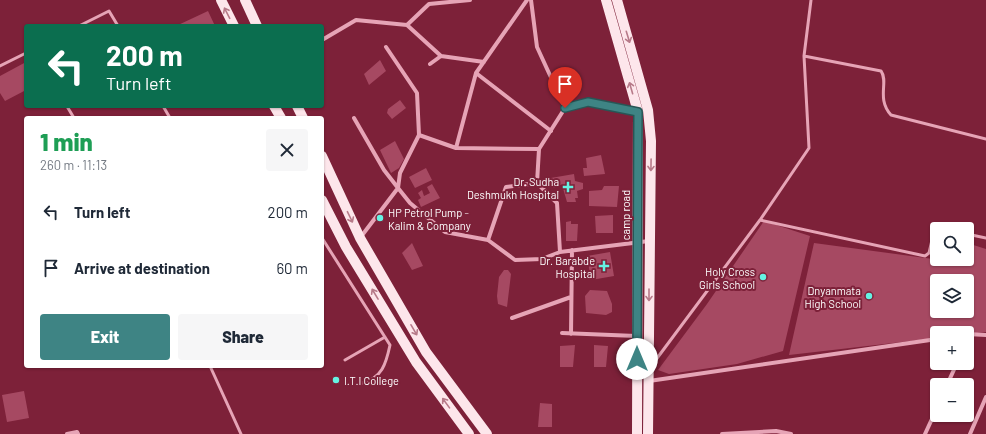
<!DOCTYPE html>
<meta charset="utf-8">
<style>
body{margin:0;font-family:Barlow,sans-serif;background:#f6f6f7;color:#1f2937;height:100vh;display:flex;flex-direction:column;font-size:15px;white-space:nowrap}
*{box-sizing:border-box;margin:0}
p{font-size:13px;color:#747a83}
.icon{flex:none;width:22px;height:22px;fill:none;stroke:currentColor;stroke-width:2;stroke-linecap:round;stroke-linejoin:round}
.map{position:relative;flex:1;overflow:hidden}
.drawer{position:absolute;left:24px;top:116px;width:300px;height:252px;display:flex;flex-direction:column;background:#fff;border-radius:4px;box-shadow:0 1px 3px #0004}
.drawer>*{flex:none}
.guide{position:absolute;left:24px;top:24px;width:300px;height:84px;border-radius:4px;box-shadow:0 1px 3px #0004;background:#0b6e4f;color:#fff;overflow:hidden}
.tools{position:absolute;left:930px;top:222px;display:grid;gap:8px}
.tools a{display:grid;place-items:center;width:44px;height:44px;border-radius:4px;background:#fff;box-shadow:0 1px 3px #0004;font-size:20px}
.pin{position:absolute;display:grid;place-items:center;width:34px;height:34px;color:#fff;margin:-41px -17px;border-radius:50% 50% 50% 0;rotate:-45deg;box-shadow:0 0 4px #0007}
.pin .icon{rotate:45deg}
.me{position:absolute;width:44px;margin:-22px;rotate:0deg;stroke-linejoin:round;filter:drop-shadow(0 0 3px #0008)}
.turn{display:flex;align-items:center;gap:14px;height:84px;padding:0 16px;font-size:18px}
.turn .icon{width:52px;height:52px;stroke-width:2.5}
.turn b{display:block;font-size:28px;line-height:34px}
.round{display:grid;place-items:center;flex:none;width:42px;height:42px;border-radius:4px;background:#f6f6f7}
.head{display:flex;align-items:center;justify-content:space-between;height:68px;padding:0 16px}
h1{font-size:24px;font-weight:800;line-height:30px;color:#1e9e55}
.primary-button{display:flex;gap:8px;margin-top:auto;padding:8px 16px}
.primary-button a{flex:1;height:46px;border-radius:4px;background:#3e8484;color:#fff;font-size:16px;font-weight:800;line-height:46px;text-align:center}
.primary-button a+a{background:#f6f6f7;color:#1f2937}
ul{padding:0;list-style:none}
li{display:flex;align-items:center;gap:12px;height:56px;padding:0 16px}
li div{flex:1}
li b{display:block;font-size:15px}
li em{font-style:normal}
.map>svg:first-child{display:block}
</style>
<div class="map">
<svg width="986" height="434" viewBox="0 0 986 434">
<rect width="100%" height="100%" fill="#7d2139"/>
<path fill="#a64962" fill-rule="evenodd" d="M208 11 215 26H176Z
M380 60 386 71 369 85 364 74Z
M26 62V90L5 101 0 93V76Z
M400 100 406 108 392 119 387 113 388 109Z
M395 141 404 159 399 168 391 173 380 150Z
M601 155 605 174 584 176 583 168H587L586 158Z
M426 168 432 180 415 188 409 177Z
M574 174 575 181 583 183V189L577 191 578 198H575L576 202H567L562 185H559L558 187 553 188 545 179Z
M432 184 440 198 421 207 418 200 421 198 418 193 422 190 424 196 430 193 427 187Z
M604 186H619L617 207 589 206V191L602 190Z
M613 215V233H596L595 216Z
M571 221V224H578L577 241H566V222Z
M764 221 810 236 783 351 737 364 669 374 658 370 707 304Z
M412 243 423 266 412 270 402 253Z
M814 243 933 259 937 248V259H967V243L986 249V332L967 334 937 333V338L789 355ZM937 281H967V311H937Z
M610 252 614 276 591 280 587 256Z
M504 270H508L511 274 507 307 498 304 497 296 499 277Z
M590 290 607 291 612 304V312L606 315 586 313 585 296Z
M575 345 573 367H560V346Z
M594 345 608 346 606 367H594Z
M24 391 29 418 7 422 2 395Z
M540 403 552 404V427H538Z"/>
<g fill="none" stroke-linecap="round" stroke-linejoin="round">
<path stroke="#e6a4b6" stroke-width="3" d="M79 26 109 11 118 26
M804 56 881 71C889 82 876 98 891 115L986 139
M0 66 26 53
M163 106 170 118
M68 108 74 118
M760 220 925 256 929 253 934 231 937 229
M967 234 986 238
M322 238 390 345C386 364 382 378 362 383
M345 360 385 337
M652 365 760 220 809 148 804 56 811 0
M210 366 241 434"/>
<path stroke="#e6a4b6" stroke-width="4" d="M531 0 537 47 565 108
M407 25 429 4 470 0
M322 40 356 20 407 25 441 56 484 62
M386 47 417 93 419 135 400 173 398 188 410 203 445 232 488 240 515 260 542 259 560 252 649 241
M430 64 441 56
M476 73 551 131
M354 118 384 170 398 188 360 238
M419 135 456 148 539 149
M456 148 476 73 527 0
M537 183 539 149 565 108 588 102 638 112
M488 240 506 187 537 183 557 203 560 252
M512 318 571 297
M562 333 636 336
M571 334 572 250
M967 334 986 335
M967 341 970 334
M649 381 937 339
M947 385 957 363
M67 434 77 432 78 434
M722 434 776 431 791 434
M925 434 937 408
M970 434 986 397"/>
<path stroke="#fde6eb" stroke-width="10" d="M221 0 234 26
M245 0 257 26
M606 0 638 112 637 434
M617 0 648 110 651 141 648 434
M274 106 281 118
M297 106 303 118
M322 156 360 238 426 352 487 434
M322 200 346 247 416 362 469 434"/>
</g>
<defs><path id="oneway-shaft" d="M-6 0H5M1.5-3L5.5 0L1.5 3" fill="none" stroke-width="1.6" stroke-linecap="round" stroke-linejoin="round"/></defs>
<g stroke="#b77a89">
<use href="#oneway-shaft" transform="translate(227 13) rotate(-117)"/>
<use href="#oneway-shaft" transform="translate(628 37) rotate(73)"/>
<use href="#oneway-shaft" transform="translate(631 88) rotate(-106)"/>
<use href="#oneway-shaft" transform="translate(651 165) rotate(91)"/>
<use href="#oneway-shaft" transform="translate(350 217) rotate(64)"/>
<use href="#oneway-shaft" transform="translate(375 294) rotate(-121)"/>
<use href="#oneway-shaft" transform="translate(649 295) rotate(90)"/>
<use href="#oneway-shaft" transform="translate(414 330) rotate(60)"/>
<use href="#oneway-shaft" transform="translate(446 403) rotate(-126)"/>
</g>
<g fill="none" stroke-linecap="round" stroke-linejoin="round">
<defs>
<path id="route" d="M565 108 588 102 638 112 637 359"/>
</defs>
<use href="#route" stroke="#285656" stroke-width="10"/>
<use href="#route" stroke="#3e8484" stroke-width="7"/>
</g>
<g fill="#65f3e3" stroke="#7d2139" stroke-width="1.5">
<path d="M566 181h4v4h4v4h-4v4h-4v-4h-4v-4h4z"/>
<circle cx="380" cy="218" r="4"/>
<path d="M602 260h4v4h4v4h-4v4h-4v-4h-4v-4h4z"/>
<circle cx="763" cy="277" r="4"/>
<circle cx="869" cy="296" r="4"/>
<circle cx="336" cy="380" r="4"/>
</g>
<g text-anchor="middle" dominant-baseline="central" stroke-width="4" stroke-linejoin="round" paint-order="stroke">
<g font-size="11" fill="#fff" stroke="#7d2139" text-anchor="end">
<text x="559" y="181">Dr. Sudha<tspan x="559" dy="13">Deshmukh Hospital</tspan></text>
<text x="388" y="212" text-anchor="start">HP Petrol Pump -<tspan x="388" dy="13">Kalim &amp; Company</tspan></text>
<text x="595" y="260">Dr. Barabde<tspan x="595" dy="13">Hospital</tspan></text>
<text x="755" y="271">Holy Cross<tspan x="755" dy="13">Girls School</tspan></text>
<text x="861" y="290">Dnyanmata<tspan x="861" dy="13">High School</tspan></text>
<text x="344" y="380" text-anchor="start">I.T.I College</text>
</g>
<g font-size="11" fill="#fff" stroke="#7d2139">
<text transform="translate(625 215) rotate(-90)">camp road</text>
</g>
</g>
</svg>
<div class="tools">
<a><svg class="icon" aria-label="search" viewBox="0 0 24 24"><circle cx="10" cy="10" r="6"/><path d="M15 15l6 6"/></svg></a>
<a><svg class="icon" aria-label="layers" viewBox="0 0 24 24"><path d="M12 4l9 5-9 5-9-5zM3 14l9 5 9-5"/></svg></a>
<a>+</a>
<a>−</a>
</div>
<div class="pin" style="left:565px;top:108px;background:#d93025"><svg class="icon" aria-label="arrive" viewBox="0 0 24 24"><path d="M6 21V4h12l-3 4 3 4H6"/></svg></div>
<svg class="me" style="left:637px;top:359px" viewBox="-20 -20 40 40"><circle r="19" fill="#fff"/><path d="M0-13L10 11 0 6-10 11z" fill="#3e8484"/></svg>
<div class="guide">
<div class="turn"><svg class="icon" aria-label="left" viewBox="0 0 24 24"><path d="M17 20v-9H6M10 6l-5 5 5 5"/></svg><div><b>200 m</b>Turn left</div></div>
</div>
<section class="drawer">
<div class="head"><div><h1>1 min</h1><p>260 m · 11:13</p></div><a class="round"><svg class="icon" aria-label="close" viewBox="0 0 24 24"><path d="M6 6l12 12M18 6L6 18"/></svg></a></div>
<ul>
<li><svg class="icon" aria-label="left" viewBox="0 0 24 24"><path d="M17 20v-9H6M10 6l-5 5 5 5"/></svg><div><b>Turn left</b></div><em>200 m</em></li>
<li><svg class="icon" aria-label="arrive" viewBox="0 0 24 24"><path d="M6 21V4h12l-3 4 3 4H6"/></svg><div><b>Arrive at destination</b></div><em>60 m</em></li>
</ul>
<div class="primary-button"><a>Exit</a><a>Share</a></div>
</section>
</div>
